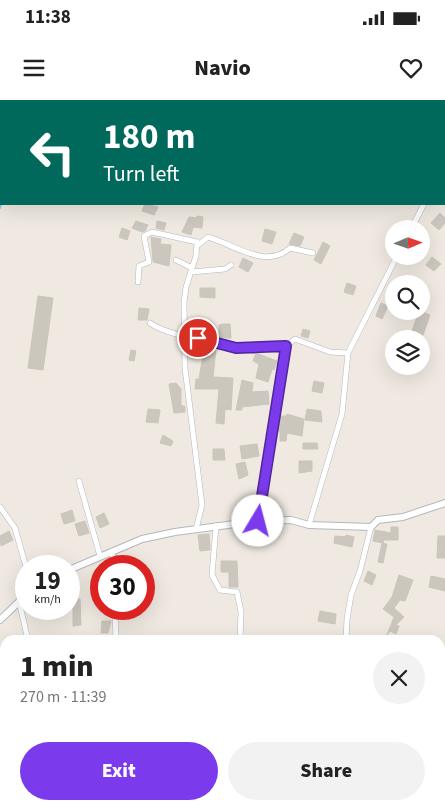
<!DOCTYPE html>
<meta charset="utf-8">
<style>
body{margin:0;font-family:"Source Sans 3",sans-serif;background:#f2f2f2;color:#222;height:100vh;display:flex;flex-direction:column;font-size:19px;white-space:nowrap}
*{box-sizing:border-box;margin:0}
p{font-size:16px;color:#767676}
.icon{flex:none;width:28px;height:28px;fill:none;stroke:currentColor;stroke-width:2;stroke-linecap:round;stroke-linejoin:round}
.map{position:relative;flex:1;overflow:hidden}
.panel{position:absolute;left:0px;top:535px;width:445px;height:175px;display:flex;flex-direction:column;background:#fff;border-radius:15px 15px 0 0;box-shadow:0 5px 20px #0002}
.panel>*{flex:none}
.guide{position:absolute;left:0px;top:0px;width:445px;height:105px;box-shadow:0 5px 20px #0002;background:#00695c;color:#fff;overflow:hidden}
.needle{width:32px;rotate:88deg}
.controls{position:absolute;left:385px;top:120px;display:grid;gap:10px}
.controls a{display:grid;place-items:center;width:45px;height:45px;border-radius:50%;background:#fff;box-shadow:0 5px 20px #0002;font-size:25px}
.speed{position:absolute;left:15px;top:455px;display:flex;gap:10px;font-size:25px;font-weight:700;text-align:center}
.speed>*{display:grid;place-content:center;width:65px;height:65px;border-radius:50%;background:#fff;box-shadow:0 5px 20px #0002;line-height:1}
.speed small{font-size:12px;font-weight:400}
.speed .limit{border:8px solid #d22;background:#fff;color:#111}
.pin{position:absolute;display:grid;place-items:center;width:42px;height:42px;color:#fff;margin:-21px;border:2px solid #fff;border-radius:50%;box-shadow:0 1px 5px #0007}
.me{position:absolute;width:55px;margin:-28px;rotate:8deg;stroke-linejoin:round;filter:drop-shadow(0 0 4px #0008)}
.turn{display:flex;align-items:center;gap:18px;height:105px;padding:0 20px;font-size:22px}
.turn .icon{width:65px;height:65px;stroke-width:2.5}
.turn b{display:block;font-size:35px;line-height:42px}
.round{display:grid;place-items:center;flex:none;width:52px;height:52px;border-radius:26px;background:#f2f2f2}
.headline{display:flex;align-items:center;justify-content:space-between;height:85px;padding:0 20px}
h1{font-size:30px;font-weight:800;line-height:38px}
.primary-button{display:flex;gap:10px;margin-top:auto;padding:10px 20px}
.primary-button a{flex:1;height:58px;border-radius:30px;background:#7c3aed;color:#fff;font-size:20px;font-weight:800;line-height:58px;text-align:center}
.primary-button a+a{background:#f2f2f2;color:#222}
.status{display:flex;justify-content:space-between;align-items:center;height:35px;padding:0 25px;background:#fff;direction:ltr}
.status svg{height:14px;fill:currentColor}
header{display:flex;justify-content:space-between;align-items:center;height:65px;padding:0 20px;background:#fff;font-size:22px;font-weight:800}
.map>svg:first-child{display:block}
</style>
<div class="status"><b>11:38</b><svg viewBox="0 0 49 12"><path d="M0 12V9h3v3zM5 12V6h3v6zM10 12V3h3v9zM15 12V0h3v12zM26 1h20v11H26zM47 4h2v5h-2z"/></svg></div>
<header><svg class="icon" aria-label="menu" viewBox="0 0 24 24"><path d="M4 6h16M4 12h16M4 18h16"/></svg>Navio<svg class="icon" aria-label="heart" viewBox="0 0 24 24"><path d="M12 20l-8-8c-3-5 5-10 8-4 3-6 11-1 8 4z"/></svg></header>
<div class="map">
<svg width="445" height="710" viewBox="0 0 445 710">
<rect width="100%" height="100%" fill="#efe9e1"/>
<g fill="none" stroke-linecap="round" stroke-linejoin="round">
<path stroke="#75cff0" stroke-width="2" d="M31 1V0
M0 108 1 103"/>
</g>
<path fill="#cbc7bf" stroke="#cbc5ba" d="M145 104 158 107 154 115 142 111Z
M440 113 445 118V123L439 130 431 123Z
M197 116 203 117 202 128 193 127 191 135 182 132 189 117 197 118Z
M136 121 148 125 145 131 142 132 132 128Z
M157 121 166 123 164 130 156 128Z
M122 128 130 131 127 140 119 137Z
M265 129 276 132 272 144 262 141Z
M294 133 304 137 300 146 289 144Z
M151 137 161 139 160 144 171 145 169 166 153 162Z
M323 142 330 146 321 164 314 160Z
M432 157 441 164 434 171 426 165Z
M243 158 253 163 248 172 239 167Z
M347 183 356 186 353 195 344 192Z
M200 188H215V198L200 197Z
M38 196 53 198 43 270 28 268Z
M381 203 388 206 382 219 376 216Z
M139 208 149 209 147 220H138Z
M419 211 430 215 423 235 412 231Z
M223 224H230L231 238H219V225Z
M303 229 310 231 308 238 301 236Z
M204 249 216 250 213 277 233 278 231 310 225 309 224 324 216 323 219 289H195L196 279H199Z
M131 250 136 251 134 261 129 260Z
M256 253 277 261 274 270 272 269 268 282 256 278 259 264 253 261Z
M242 280 253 283 252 292 268 291 269 304 242 307V310H236Z
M314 281 324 283 322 293 312 291Z
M176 283 181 289V305L185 307V312L174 313 169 284Z
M148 309 160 310 158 323 146 322Z
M307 309 321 311 322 322 305 320Z
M287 314 304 319 302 336 287 333 286 341H280V331L276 330 279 316H286Z
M163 335 173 341 171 346 160 343Z
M303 343H317L318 349H303Z
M257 344 259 356 242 359 240 346Z
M213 349H224L225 360H213Z
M299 361H312V371L299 373Z
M245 362 248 375 239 379 236 364Z
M72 410 75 421 64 424 61 414Z
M104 413 109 424 100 428 96 417Z
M85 421 89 433 79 436 75 424Z
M391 427H398V440H384L383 443 373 441 375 430 391 433Z
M9 431 13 440 1 446 0 436Z
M209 434 210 450 200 451 198 435Z
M346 435 354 437 352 447 334 443 335 436 345 437Z
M438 436H445V458H437Z
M382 443 387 444 383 463 378 462Z
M221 461H237L238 487H229V472H221Z
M368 471 376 475 372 485 364 481Z
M399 475 413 480 405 501 400 500 394 508 404 517 396 525 399 526 396 534 390 531 387 535 394 517 383 509 392 497Z
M431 476 445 479V491L429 487Z
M73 499H80L81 525 73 526Z
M42 509H56L57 514 44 517Z
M320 511 336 514 335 524 318 521Z
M102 521H111L108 533H101Z
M407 705H418L417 710H406Z"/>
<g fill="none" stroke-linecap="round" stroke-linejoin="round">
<defs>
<path id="minor" d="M444 76H445
M411 129 424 104
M198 145 208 137C233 144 266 170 290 148L313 153
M176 160 192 168
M191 172 225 169 231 165
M138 182 139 166 149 162 144 136 152 132 197 142 196 156 186 187 184 203 185 268 202 405 196 429
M150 223C170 238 261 255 286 246 289 245 292 241 295 239L330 252 348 253
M79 381 100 456
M0 407 15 428 26 467
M257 421 286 246
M309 425 342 314 348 253 397 156
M216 426 212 475 220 490 237 492 241 512 240 540
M112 451 113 466
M19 501 28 540
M115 509 116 540
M346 540 347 519 351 495 360 471 371 427
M0 659 5 660
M138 705 140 710
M319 705 322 710
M111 710 113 705
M298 710 299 707 310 705"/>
<path id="tertiary" d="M69 470 142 439 175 432 257 421 291 420 309 425 371 427 378 420 403 417 445 403
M0 520 26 495"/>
</defs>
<use href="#minor" stroke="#b4b7c1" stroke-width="6"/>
<use href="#tertiary" stroke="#b4b7c1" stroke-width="8"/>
<use href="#minor" stroke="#fff" stroke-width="5"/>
<use href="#tertiary" stroke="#fff" stroke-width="6"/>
</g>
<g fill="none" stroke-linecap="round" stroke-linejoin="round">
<defs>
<path id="route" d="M198 238 236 248 286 246 258 421"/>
</defs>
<use href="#route" stroke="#51269a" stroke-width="12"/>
<use href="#route" stroke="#7c3aed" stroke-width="9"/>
</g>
</svg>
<div class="controls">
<a><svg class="needle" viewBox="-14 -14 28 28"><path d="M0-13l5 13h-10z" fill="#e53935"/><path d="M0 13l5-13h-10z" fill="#767676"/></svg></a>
<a><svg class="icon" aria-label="search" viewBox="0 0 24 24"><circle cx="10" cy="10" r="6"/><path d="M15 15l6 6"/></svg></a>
<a><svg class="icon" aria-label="layers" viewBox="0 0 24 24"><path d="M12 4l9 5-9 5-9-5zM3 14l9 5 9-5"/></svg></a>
</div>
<div class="speed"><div>19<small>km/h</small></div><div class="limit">30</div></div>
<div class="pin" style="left:198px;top:238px;background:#d93025"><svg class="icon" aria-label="arrive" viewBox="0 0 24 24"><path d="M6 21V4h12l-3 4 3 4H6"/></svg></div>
<svg class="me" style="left:258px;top:421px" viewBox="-20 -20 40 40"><circle r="19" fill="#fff"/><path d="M0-13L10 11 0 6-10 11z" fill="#7c3aed"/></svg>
<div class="guide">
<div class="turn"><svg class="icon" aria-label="left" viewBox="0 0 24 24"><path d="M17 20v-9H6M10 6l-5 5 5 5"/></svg><div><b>180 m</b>Turn left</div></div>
</div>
<section class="panel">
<div class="headline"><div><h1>1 min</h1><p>270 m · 11:39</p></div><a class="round"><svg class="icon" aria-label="close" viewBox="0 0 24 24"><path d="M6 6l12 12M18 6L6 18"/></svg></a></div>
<div class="primary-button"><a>Exit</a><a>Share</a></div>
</section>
</div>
